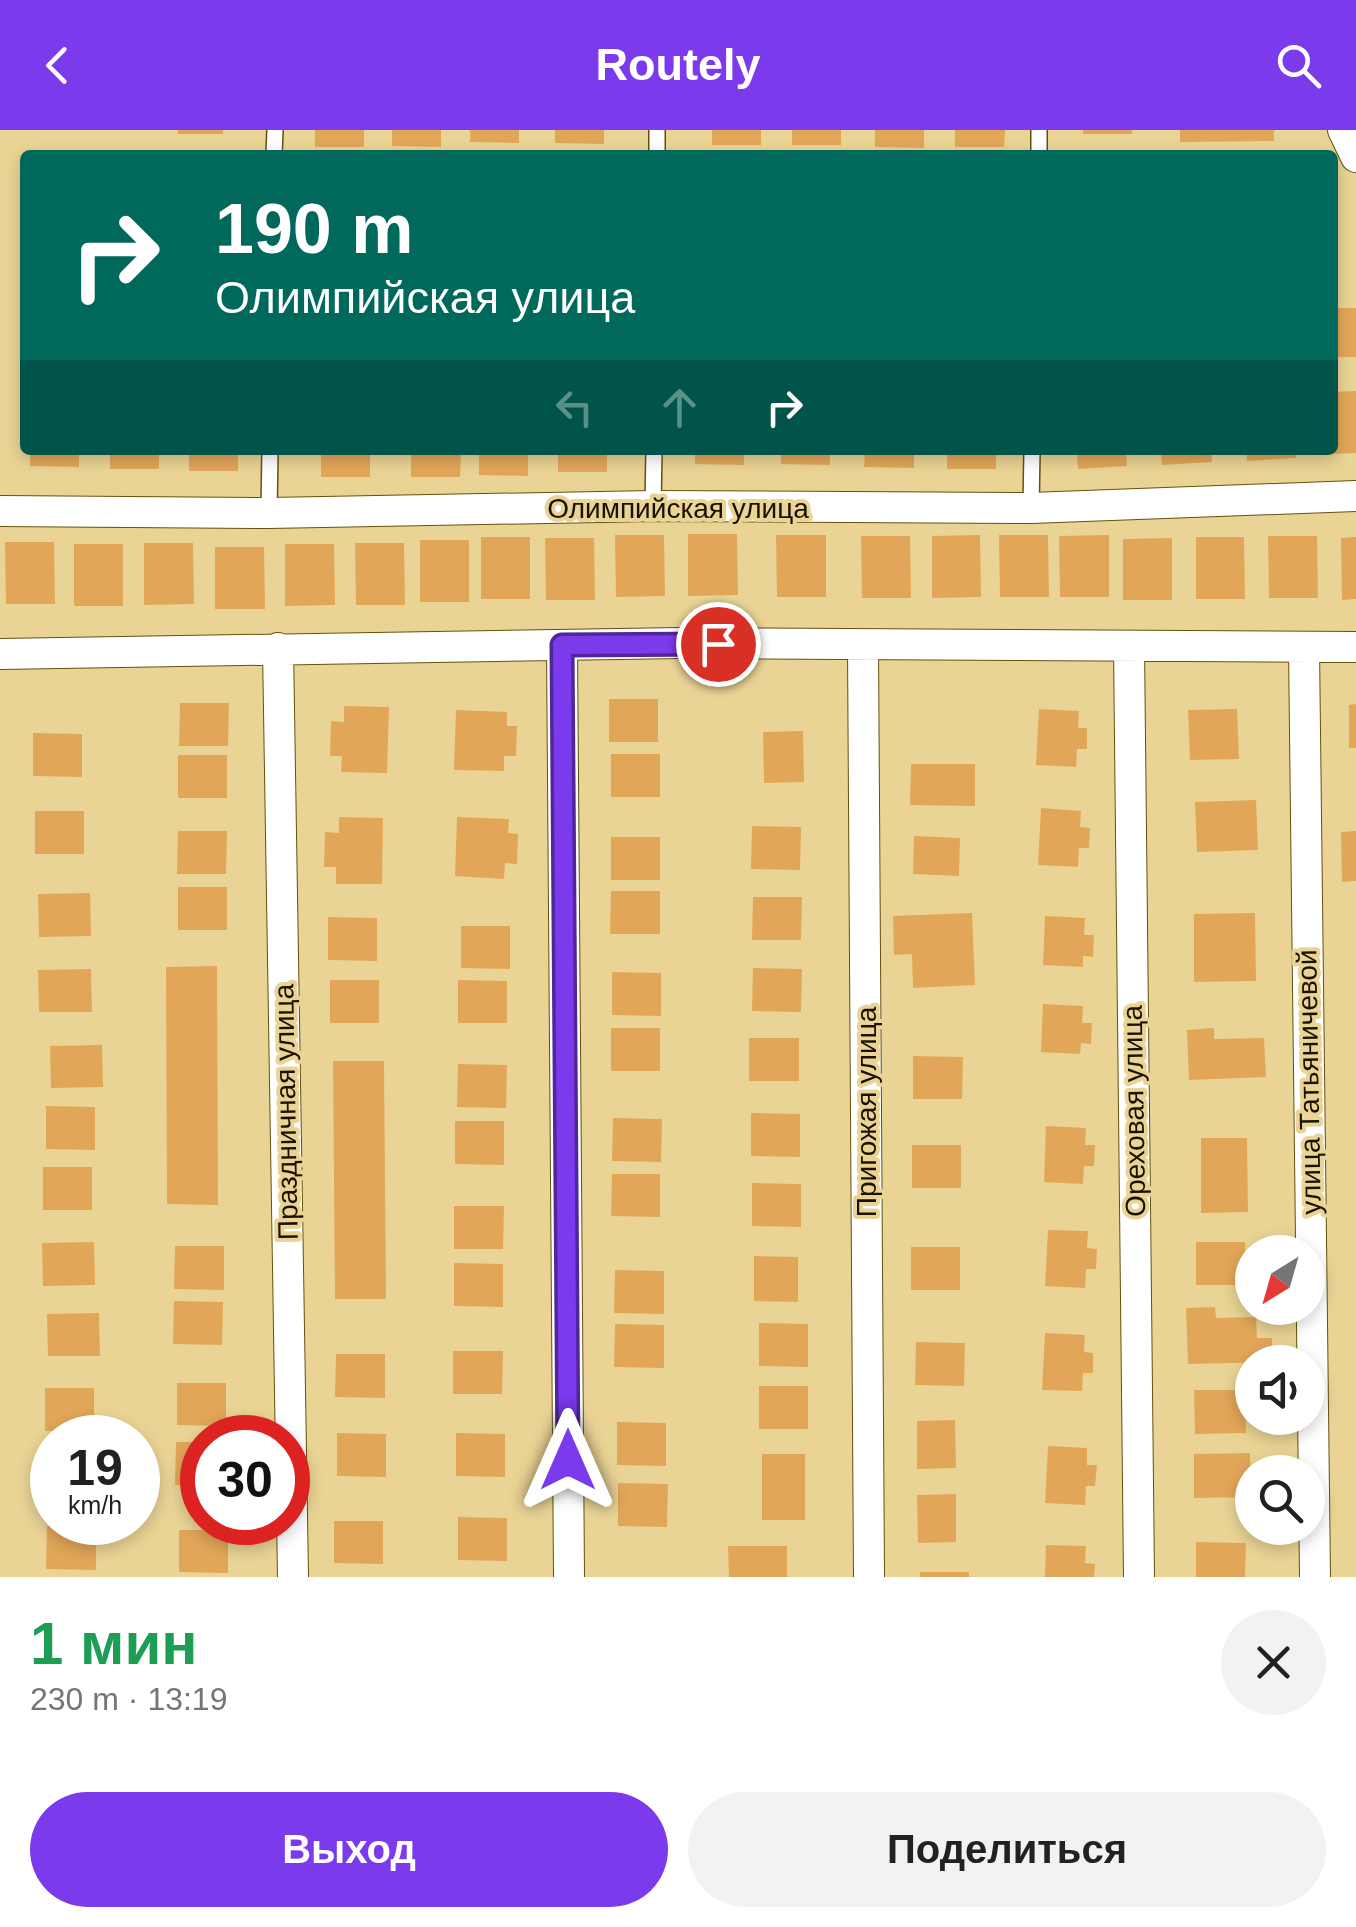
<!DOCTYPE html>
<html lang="ru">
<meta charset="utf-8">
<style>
body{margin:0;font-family:Arial,sans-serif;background:#f2f2f2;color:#202124;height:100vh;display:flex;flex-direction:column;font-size:38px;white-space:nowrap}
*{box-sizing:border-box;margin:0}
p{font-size:32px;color:#757577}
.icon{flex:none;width:55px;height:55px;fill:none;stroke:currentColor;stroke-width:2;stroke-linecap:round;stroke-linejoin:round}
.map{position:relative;height:1447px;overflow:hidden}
.side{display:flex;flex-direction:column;background:#fff;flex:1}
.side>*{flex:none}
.banner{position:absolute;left:20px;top:20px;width:1318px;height:305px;border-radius:10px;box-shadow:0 5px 15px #0003;background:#00695c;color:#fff;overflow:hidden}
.needle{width:65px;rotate:217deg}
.tools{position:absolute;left:1235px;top:1105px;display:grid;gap:20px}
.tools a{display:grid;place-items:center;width:90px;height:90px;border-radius:50%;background:#fff;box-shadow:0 5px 15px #0003;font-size:50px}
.speed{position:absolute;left:30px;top:1285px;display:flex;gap:20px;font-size:50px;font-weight:700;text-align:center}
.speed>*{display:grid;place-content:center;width:130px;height:130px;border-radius:50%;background:#fff;box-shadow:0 5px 15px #0003;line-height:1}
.speed small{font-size:25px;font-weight:400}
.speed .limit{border:15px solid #d22;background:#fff;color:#111}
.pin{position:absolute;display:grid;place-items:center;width:85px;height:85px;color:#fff;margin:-42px;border:5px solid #fff;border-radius:50%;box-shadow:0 2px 10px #0007}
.me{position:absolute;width:110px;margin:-55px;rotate:0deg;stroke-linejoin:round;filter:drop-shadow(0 0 8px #0008)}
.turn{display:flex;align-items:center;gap:35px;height:210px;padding:0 30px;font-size:45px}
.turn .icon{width:130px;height:130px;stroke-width:2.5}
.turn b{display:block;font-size:70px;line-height:85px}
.lanes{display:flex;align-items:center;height:95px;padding:0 30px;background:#0003;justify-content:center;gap:50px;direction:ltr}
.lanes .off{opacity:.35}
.round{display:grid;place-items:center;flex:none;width:105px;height:105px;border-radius:52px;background:#f2f2f2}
.summary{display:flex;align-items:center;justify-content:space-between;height:170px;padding:0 30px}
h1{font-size:60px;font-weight:700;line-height:75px;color:#1e9e55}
.cta{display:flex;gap:20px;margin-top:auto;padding:20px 30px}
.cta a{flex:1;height:115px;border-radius:60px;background:#7c3aed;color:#fff;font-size:40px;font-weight:700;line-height:115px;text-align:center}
.cta a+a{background:#f2f2f2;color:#202124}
header{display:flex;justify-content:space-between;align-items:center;height:130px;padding:0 30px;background:#7c3aed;color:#fff;font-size:45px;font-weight:700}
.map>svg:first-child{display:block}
</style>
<header><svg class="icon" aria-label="back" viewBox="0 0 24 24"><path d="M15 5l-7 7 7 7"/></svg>Routely<svg class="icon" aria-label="search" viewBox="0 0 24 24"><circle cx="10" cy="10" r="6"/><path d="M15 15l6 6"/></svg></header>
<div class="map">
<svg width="1356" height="1447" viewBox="0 0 1356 1447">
<rect width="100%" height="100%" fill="#ead495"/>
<path fill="#e2a659" d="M178 0H223V4H178Z
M315 0H364V17H315Z
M392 0H441V17L392 16Z
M470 0H519V13L470 12Z
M555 0H604V14L555 13Z
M712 0H761V15H712Z
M792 0H841V15H792Z
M875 0H924V18L875 17Z
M955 0H1005L1004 17H955Z
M1083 0H1132V4H1083Z
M1180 0H1274V11L1180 12Z
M1332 178H1356V227H1332Z
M1356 261V323L1329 324 1332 262Z
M30 320H79V337L30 336Z
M110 320H159V339H110Z
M189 320H238V341H189Z
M321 320H370V347H321Z
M411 320H461L460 347H411Z
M479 320H528V346L479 345Z
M558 320H607V342H558Z
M695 320H744V335L695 334Z
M781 320H830V335L781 334Z
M865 320H914V338L864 337Z
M947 320H996V339H947Z
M1077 320H1126L1127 336 1078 339Z
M1161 320H1211L1212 332 1162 335Z
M1247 320H1296V328L1247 331Z
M688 404H737L738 465 688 466Z
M615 405H664L665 466 616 467Z
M776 405H826V467H777Z
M980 405 981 467 932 468V406Z
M999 405H1048L1049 467H1000Z
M1109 405V467H1060L1059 406Z
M861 406H910L911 468H862Z
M1268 406H1317L1318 468H1269Z
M481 407H530V469H481Z
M1196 407H1244L1245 469H1196Z
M1356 407V469L1342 470 1341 408Z
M545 408H594L595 470H546Z
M1172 408V470H1123V409Z
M420 410H469V472H420Z
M5 412H54L55 474H6Z
M144 413H193L194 474 144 475Z
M355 413H404L405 475H356Z
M74 414H123V476H74Z
M285 414H334L335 475 285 476Z
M215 417H264L265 479H215Z
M609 569H658V612H609Z
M180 573H229L228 616H179Z
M1356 574V618H1349V575Z
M344 576 389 577 387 643 341 642 342 626H330L331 591 344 592Z
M1039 579 1079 581 1078 598H1087V619H1077L1076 637 1036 635Z
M1237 579 1239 629 1190 630 1188 580Z
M456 580 507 582V596H517L516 626H504V641L454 640Z
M803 601 804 652 764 653 763 602Z
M33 603 82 604V647L33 646Z
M611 624H660V667H611Z
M178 625H227V668H178Z
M911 634H975V676L910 675Z
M1256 670 1258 720 1197 722 1195 672Z
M1041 678 1081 681 1080 697 1090 698 1089 718H1079L1078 737 1038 735Z
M35 681H84V724H35Z
M339 687 383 688 382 754H336V737H324L325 702 339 703Z
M457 687 509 689 508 703 518 704 517 734 505 733 504 749 455 746Z
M752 696 801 697 800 740 751 739Z
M178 701H227L226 744H177Z
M1356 701V751L1342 752 1341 702Z
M914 706 960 708 959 746 913 744Z
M611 707H660V750H611Z
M178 757H227V800H178Z
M611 761H660V804H610Z
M90 763 91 806 39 807 38 764Z
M753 767H802L801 810H752Z
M972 783 975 855 913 858 912 824 894 825 893 786Z
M1255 783 1256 851 1194 852V784Z
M1045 786 1085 788 1084 805H1094L1093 827 1083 826V837L1043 835Z
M328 787 377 788V831L328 830Z
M461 796H510V839L461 838Z
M217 836 218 1075 167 1074 166 837Z
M753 838 802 839 801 882 752 881Z
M91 839 92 882H39L38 840Z
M612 842 661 843V886L612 885Z
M330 850H379V893H330Z
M458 850 507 851V893H458Z
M1043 874 1083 876 1082 893H1092L1091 914 1081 913 1080 924 1041 922Z
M611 898H660V941H611Z
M1214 898V909L1264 908 1266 947 1189 950 1187 900Z
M749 908H799V951H749Z
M102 915 103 957 51 958 50 916Z
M913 926 963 927 962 969H913Z
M333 931H384L386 1169H335Z
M458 934 507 935 506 978 457 977Z
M46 976 95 977V1020L46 1019Z
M751 983 800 984V1027L751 1026Z
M613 988 662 989 661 1032 612 1031Z
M455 991H504V1035L455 1034Z
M1046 996 1086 998 1085 1015H1095L1094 1036H1084L1083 1054 1044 1052Z
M1201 1008H1247L1248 1082 1201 1083Z
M912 1015H961V1058H912Z
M43 1037H92V1080H43Z
M612 1044H660V1087L611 1086Z
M752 1053 801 1054V1097L752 1096Z
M454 1076H504L503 1119H454Z
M1048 1100 1088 1101 1087 1118 1097 1119 1096 1139H1086L1085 1158 1045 1156Z
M94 1112 95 1155 43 1156 42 1113Z
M1196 1112H1245V1155H1196Z
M175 1116H224V1160L174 1159Z
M911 1117H960V1160H911Z
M754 1126 798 1127V1172L754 1171Z
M454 1133 503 1134V1177L454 1176Z
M615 1140 664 1141V1184L614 1183Z
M174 1171 223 1172 222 1215 173 1214Z
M1215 1177 1216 1188 1256 1187 1257 1208H1272V1232L1188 1234 1186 1178Z
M99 1183 100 1226H48L47 1184Z
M759 1193 808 1194V1237L759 1236Z
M615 1194 664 1195V1238L614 1237Z
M1045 1203 1085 1205 1084 1222 1093 1223V1243H1083L1082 1261 1042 1260Z
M916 1212 965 1213 964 1256 915 1255Z
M453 1221H503L502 1264H453Z
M336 1224H385V1268L335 1267Z
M177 1253H226V1296L177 1295Z
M759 1256H808V1299H759Z
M45 1258H94V1301H45Z
M1194 1260H1245L1246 1303 1195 1304Z
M955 1290 956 1338 917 1339V1291Z
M617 1292 666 1293V1336L617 1335Z
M337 1303 386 1304V1347L337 1346Z
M456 1303 505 1304V1347L456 1346Z
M176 1312H202V1355H175Z
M1048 1316 1087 1318V1335H1097L1095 1356H1086L1085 1375 1045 1373Z
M1250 1323 1251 1367 1194 1368V1324Z
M762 1324H805V1390H762Z
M49 1329H52V1368H48Z
M618 1353 668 1354 667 1397 618 1396Z
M956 1364V1412L918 1413 917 1365Z
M458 1387 507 1388V1431L458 1430Z
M334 1391H383V1434L334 1433Z
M47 1396 96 1397V1440L46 1439Z
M179 1400H228V1443L179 1442Z
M1196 1412 1246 1413 1245 1447H1196Z
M1046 1415 1086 1416 1085 1433 1095 1434 1094 1447H1045Z
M728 1416H787V1447H729Z
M920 1442H969V1447H920Z"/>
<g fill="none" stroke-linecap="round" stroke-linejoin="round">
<defs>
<path id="lane" d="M274 25 275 0
M657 25V0
M1039 25V0
M653 376 654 320
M1031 378 1032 320
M269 383 270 320"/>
<path id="street" d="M1343 0 1356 27
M0 381 269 383 653 376 1031 378 1356 366
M562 515 569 1447
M1129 516 1139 1447
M863 517 869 1447
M1304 517 1315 1447
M278 518 293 1447
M0 524 681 513 1356 517"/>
</defs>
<use href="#lane" stroke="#65510f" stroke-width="18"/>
<use href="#street" stroke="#65510f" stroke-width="32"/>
<use href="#lane" stroke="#fff" stroke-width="15"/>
<use href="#street" stroke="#fff" stroke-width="30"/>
</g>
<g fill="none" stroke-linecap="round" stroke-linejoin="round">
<defs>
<path id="route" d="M568 1330 562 515 718 514"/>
</defs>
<use href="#route" stroke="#51269a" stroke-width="25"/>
<use href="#route" stroke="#7c3aed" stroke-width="18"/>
</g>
<g text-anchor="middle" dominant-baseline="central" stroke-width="8" stroke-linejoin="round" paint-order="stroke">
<g font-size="28" fill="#1a1200" stroke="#ead495">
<text x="678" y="378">Олимпийская улица</text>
<text transform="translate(1309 952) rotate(-91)">улица Татьяничевой</text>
<text transform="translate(1134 981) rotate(-91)">Ореховая улица</text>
<text transform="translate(286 982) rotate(-91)">Праздничная улица</text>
<text transform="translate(866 982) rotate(-90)">Пригожая улица</text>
</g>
</g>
</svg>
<div class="tools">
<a><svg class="needle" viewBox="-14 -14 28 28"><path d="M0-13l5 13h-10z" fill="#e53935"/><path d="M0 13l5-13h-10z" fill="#757577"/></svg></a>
<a><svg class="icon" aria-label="sound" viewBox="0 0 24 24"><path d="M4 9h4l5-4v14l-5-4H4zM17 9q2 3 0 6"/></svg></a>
<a><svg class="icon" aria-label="search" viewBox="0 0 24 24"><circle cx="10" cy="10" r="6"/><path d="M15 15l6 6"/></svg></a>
</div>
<div class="speed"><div>19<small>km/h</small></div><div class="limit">30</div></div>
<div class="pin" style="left:718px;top:514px;background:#d93025"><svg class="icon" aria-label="arrive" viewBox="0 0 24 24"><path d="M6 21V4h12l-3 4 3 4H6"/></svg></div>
<svg class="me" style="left:568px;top:1330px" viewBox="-20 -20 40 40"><path d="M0-17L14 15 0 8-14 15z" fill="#7c3aed" stroke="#fff" stroke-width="4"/></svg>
<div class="banner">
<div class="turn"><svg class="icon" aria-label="right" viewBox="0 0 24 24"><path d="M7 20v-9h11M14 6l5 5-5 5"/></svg><div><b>190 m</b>Олимпийская улица</div></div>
<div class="lanes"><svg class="icon off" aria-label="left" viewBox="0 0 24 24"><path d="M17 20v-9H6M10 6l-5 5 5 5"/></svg><svg class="icon off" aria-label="ahead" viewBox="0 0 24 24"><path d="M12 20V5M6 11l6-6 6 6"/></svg><svg class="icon" aria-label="right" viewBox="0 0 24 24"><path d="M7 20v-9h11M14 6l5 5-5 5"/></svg></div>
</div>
</div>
<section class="side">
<div class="summary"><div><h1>1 мин</h1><p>230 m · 13:19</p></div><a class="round"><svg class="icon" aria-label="close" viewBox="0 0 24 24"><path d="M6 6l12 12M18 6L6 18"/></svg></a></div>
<div class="cta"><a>Выход</a><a>Поделиться</a></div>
</section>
